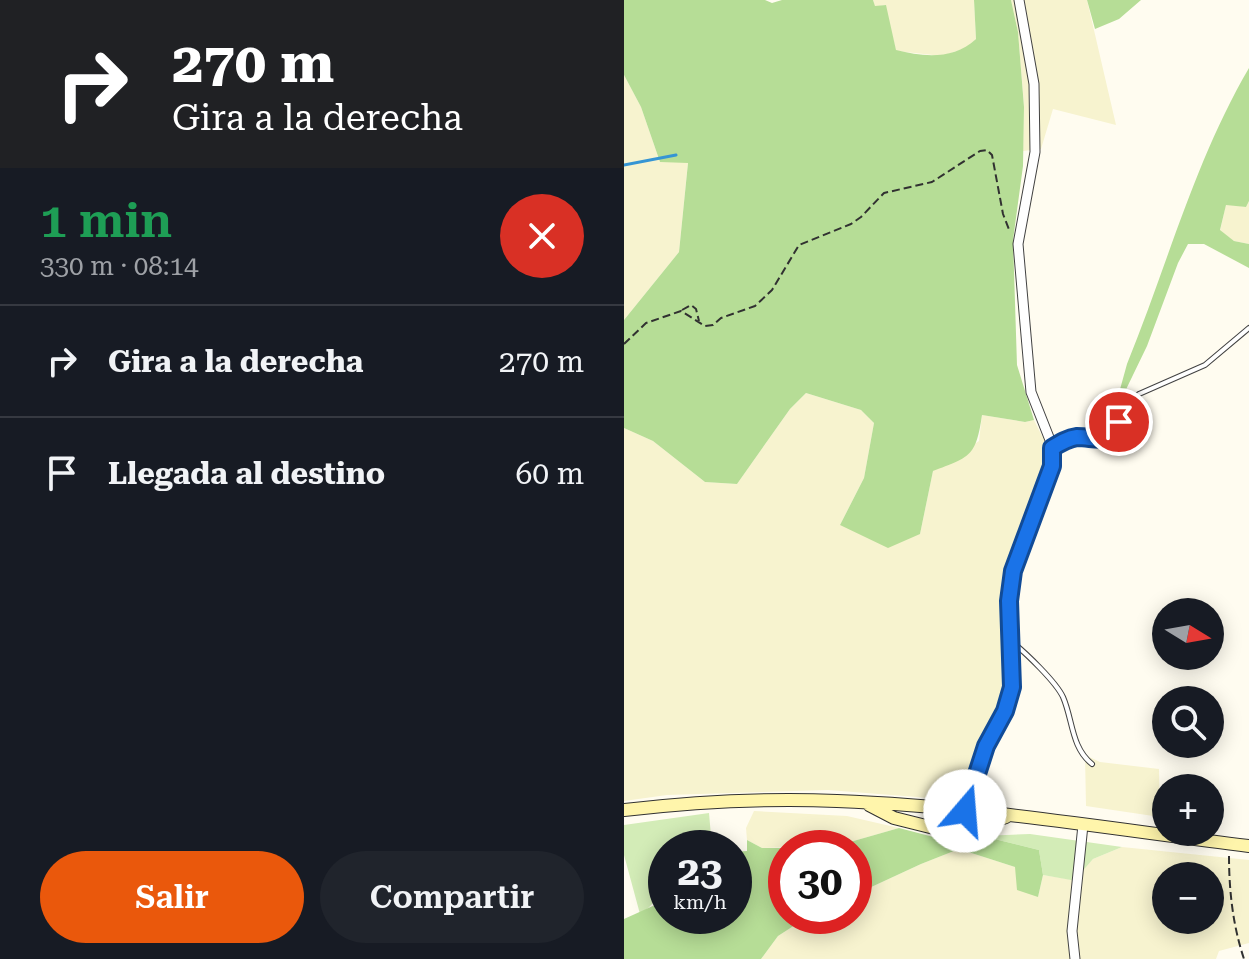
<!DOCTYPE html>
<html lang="es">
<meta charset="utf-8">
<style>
body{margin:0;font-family:"Roboto Serif",serif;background:#20242c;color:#f1f3f6;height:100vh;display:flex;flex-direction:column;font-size:30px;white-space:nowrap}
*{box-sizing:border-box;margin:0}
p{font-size:26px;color:#9ea1a6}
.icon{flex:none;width:44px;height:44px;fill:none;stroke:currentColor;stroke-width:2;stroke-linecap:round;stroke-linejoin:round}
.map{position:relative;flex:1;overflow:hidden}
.details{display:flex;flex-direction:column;background:#171b24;width:624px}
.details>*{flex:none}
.top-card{background:#202124;color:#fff;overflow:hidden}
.needle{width:52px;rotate:101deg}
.fabs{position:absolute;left:528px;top:598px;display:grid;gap:16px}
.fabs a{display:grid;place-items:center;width:72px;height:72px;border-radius:50%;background:#171b24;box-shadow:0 4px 20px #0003;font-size:40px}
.speed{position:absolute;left:24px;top:830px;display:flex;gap:16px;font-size:40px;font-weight:700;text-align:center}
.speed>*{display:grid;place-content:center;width:104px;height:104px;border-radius:50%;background:#171b24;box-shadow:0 4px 20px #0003;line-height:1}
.speed small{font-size:20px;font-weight:400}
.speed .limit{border:12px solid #d22;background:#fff;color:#111}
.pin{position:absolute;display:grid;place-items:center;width:68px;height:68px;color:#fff;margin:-34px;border:4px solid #fff;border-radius:50%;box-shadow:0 2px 8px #0007}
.me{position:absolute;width:88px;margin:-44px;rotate:18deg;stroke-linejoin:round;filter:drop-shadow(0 0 6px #0008)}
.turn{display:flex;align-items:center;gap:28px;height:168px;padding:0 40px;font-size:36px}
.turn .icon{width:104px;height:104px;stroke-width:2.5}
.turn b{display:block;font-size:56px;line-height:68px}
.round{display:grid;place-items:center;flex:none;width:84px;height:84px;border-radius:42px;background:#20242c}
.summary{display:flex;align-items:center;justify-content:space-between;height:136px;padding:0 40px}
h1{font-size:48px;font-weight:600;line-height:60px;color:#1e9e55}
.cta{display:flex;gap:16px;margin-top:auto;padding:16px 40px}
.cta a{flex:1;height:92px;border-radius:48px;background:#ea580c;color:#fff;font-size:32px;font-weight:600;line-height:92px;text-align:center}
.cta a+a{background:#20242c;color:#f1f3f6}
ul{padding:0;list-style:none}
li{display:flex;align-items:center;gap:24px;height:112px;padding:0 40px;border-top:2px solid #363941}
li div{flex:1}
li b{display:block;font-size:30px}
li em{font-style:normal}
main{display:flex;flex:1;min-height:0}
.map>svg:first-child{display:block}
</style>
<main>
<section class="details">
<div class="top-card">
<div class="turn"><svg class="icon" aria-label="right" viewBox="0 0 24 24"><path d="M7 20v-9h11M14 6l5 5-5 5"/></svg><div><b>270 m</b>Gira a la derecha</div></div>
</div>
<div class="summary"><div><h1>1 min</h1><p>330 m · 08:14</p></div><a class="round" style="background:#d93025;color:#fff"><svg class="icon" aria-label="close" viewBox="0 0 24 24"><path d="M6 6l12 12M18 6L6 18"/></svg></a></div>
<ul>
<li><svg class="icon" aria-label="right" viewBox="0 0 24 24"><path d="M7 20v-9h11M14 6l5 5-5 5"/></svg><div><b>Gira a la derecha</b></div><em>270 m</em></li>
<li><svg class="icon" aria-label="arrive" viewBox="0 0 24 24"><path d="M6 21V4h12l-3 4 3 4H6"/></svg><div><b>Llegada al destino</b></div><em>60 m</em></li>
</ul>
<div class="cta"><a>Salir</a><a>Compartir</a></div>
</section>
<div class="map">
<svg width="625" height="959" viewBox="0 0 625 959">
<rect width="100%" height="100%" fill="#fffcf0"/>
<path fill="#f7f3cf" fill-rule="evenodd" d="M249 0H350L352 39 342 48 318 56 272 51 261 5 251 7Z
M387 0H463L492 125 429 109 417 149 399 151 400 106 394 32Z
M0 75 17 107 36 162H64L55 252 0 320Z
M625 201V244L610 241 596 231 602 204 622 207Z
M182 393 237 410 250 423 240 478 216 525 296 534 309 471 355 441 358 415 401 422 410 420 423 446 424 459 385 563 381 599 384 682 379 699 360 733 341 784 330 800 204 790 43 795 0 801V428L29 441 81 482 113 484 166 409Z
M461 755 476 762 535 769 536 817 462 806Z
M130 811 223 816 275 828 212 846 138 848 123 840 122 828Z
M498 847 625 860V943L595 951 592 959H137L154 936 185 916H230V895L297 864 335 849 391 867 414 897 419 875 450 880 469 859ZM542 876H586V920H542Z"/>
<path fill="#d3ecb7" d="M85 813 88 847 42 848C42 876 42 898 16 914L0 855V825Z
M406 834 498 847 469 859 450 881 447 880 419 875 415 850 358 836Z"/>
<path fill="#b6dd96" d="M0 0H141L148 3 158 0H249L251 6 262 5 272 50C300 57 329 60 352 39L350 0H387L394 32 400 107 399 166 389 240 393 365 410 420 401 422 358 415C352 457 346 457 309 471L296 534 264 548 216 525 240 478 250 423 237 410 182 393 166 409 113 484 81 482 29 441 0 428V320L55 252 64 163 36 162 17 107 0 75Z
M463 0H517L495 19 471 29Z
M625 68V201L622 207 602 205 596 230 610 241 625 244V268L580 244H564L554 263 523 346 494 406 495 393 503 364C543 266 571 160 625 68Z
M275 828 321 840 358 836 415 850 419 875 414 897 393 890 391 867 335 849 297 864 230 895V848H185L212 846Z
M123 840 138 848H162V916H185L154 936 137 959H0V919L31 905 42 875V916H110V852L123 851Z"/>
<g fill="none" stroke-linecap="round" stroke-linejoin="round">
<path stroke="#3595d4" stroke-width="3" d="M0 165 52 155"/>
<defs>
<path id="service" d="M428 448C436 443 444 438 454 437 467 437 476 441 489 436L499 413 515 394 581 365 625 328
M388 642C402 653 432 682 439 697 449 720 447 747 468 764"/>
<path id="minor" d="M341 811 362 746 381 711 388 687 385 601 389 571 428 466 426 440 407 392 394 244 411 152 410 84 395 0
M451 959 448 931 459 825"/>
<path id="secondary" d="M245 805 270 818 322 831C333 830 336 820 341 811
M0 810C70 802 142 798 213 801 351 806 488 829 625 846
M328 831 362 824 382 817"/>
</defs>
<use href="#service" stroke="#424242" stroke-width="6"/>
<use href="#minor" stroke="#424242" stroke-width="11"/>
<use href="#secondary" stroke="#313131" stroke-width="14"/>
<path stroke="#313131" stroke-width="2" stroke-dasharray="8 4" stroke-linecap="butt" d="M58 310 67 305 72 309 75 321
M0 344 22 323 57 311 81 326 89 325 97 318 131 306 148 290 175 245 227 224 237 217 260 193 308 182 356 151 363 150 368 155 379 214 386 232
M605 856C605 891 609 926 620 959"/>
<use href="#service" stroke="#fff" stroke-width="4"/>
<use href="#minor" stroke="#fff" stroke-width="9"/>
<use href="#secondary" stroke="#fff5ab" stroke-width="12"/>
</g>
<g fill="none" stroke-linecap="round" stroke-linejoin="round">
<defs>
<path id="route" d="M341 811 362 746 381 711 388 687 385 601 389 571 428 466V448C436 443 444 438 453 437 469 437 479 443 492 433L495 422"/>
</defs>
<use href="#route" stroke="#114b97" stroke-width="20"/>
<use href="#route" stroke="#1a73e8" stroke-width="14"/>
</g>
</svg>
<div class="fabs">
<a><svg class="needle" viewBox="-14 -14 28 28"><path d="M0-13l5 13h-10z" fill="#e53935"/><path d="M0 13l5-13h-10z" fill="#9ea1a6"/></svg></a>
<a><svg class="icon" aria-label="search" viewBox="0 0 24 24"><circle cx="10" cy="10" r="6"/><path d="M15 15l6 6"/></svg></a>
<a>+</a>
<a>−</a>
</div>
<div class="speed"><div>23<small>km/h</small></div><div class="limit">30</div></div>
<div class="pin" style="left:495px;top:422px;background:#d93025"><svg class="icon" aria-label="arrive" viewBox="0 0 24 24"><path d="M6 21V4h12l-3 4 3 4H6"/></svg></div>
<svg class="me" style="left:341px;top:811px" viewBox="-20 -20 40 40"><circle r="19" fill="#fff"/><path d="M0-13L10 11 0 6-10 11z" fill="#1a73e8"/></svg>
</div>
</main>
